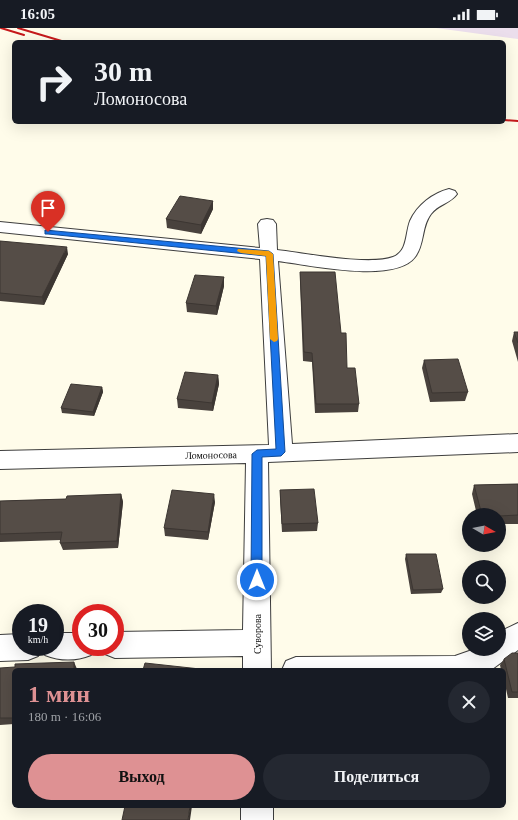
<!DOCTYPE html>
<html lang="ru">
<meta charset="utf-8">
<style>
body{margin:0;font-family:Georgia,serif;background:#242831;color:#f1f3f6;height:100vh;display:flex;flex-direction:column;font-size:15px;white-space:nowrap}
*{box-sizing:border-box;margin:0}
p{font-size:13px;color:#9ea1a6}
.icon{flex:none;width:22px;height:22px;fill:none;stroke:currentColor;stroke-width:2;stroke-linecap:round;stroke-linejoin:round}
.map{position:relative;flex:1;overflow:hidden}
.details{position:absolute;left:12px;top:640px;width:494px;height:140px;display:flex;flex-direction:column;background:#171b24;border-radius:6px;box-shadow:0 4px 16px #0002}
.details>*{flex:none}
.hud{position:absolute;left:12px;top:12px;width:494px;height:84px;border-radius:6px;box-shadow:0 4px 16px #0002;background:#171b24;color:#f1f3f6;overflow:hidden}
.needle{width:26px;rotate:99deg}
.tools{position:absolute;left:462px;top:480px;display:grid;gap:8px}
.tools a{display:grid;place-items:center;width:44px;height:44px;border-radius:50%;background:#171b24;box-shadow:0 4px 16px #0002;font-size:20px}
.speed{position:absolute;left:12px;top:576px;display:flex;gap:8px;font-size:20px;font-weight:700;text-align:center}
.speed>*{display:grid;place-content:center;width:52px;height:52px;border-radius:50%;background:#171b24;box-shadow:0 4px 16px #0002;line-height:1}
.speed small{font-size:10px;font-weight:400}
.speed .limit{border:6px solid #d22;background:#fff;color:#111}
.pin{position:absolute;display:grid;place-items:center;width:34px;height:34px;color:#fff;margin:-41px -17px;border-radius:50% 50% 50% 0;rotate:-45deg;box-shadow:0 0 4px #0007}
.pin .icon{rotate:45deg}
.me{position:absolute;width:44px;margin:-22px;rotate:0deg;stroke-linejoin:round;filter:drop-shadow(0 0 3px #0008)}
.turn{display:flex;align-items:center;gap:14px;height:84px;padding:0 16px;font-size:18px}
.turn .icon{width:52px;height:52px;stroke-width:2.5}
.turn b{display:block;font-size:28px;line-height:34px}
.round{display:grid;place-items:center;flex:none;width:42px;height:42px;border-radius:21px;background:#242831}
.summary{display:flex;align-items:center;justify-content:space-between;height:68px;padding:0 16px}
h1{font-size:24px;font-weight:600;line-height:30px;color:#de9193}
.action{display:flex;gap:8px;margin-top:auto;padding:8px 16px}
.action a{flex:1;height:46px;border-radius:24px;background:#de9193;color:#111;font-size:16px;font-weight:600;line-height:46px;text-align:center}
.action a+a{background:#242831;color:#f1f3f6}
.status{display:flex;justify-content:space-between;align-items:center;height:28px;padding:0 20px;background:#171b24;direction:ltr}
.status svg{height:11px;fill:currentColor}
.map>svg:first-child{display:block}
</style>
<div class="status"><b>16:05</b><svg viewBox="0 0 49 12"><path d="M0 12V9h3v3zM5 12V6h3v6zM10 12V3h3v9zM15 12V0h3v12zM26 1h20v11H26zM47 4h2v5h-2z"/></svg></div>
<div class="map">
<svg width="518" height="792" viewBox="0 0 518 792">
<rect width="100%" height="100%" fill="#fffcea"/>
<path fill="#ebdeec" d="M436 0H518V11Z"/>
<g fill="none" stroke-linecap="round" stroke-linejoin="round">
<defs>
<path id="minor" d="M449 161 455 163 457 166C451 175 437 177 431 186 421 199 425 216 415 229 395 256 309 237 278 233L292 416 518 406V424L268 434 271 642H243V628L115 630 105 626 102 619H115V604L243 602 246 435 0 441V423L269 417 260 231 0 204V194L260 220 258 196 261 192 267 191 273 192 276 196 277 222C304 225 369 238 393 229 408 223 405 206 410 193 417 177 433 165 449 161Z
M518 595V622L491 642H282L286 633 296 629 455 628 475 621H499V604Z
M55 605H81V619H94L91 627C76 633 60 633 45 627L42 619H55Z
M21 606V619H42L38 628 28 632 0 633V607Z
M241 778H273V792H241Z"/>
</defs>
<use href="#minor" stroke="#3e3e3e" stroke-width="2"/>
<use href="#minor" fill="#fff" fill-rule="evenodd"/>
<path stroke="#c6191b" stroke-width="2" d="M1 0 24 7
M18 0 65 14
M504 92 518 93"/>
</g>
<path fill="#49423d" d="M213 173V181L201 206 167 200 166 191Z
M0 213 68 226 44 277 0 273Z
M300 244 341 305 347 340 359 376 358 384 315 385 312 334 303 333 300 253Z
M224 249V258L217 287 187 284 186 275Z
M514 304H518V334L512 313Z
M424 332 468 364 465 373 430 374 422 340Z
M218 347 219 356 213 383 178 380 177 371Z
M102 359 103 364 94 388 62 385 61 380Z
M518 456V496H499V487H477L472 466 474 457Z
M280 462 318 495 317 503 282 504 280 470Z
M121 466 123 474 118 520 63 522 60 515 61 512 0 514V473L66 471Z
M215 474 208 512 165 508 164 500Z
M406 526 443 561 441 565 411 566 405 531Z
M518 625V670H508L504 652V642H501L500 637 504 631Z
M0 640 77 641 14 642V696L0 697Z"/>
<path fill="#3c3632" d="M213 173V181L201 206V197Z
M67 219 68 226 44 277 42 269Z
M224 249V258L217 287 216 278Z
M218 347 219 356 213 383 212 375Z
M102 359 103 364 94 388 93 384Z
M121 466 123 474 118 520 117 513Z
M214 466 215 474 208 512V504Z
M74 634 77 641V642H74Z
M190 778H192L190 792H188Z"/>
<path fill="#554d47" stroke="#3c3632" d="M180 168 213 173 201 197 166 191Z
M0 213 67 219 42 269 0 265Z
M300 244H335L341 305H346L347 340H355L359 376H316L312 325 304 324Z
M195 247 224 249 216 278 186 275Z
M514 304H518V315Z
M458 331 468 364 432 365 424 332Z
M185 344 218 347 212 375 177 371Z
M71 356 102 359 93 384 61 380Z
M518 456V487L499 488V487H482L474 457Z
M314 461 318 495 282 496 280 462Z
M172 462 214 466 208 504 164 500Z
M121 466 117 513 60 515 62 504 0 506V473L66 471 67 468Z
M406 526H436L443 561 413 562Z
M512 625H518V664H512L504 631Z
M74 634V642H14V690H0V640L15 639V636Z
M145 635 200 641V642H143Z
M125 778H190L188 792H122Z"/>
<path fill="#1a73e8" stroke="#114b97" d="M45 202 269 223 273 226 285 424 281 428 262 429V552L261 555 257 556 253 555 251 552 252 426 257 422 276 421 266 228 48 206H45Z"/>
<path fill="#f59e0b" d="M238 221 269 223 273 226 278 311 277 313 274 314 270 311 266 228 241 225 237 223Z"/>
<g text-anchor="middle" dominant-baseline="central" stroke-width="4" stroke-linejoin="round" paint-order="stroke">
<g font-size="10" fill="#0b0b0b" stroke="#fff">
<text transform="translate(211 427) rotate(-1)">Ломоносова</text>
<text transform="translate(257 606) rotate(-90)">Суворова</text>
</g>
</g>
</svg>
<div class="tools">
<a><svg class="needle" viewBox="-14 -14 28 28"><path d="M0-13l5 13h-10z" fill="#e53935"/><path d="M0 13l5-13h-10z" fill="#9ea1a6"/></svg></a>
<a><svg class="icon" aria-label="search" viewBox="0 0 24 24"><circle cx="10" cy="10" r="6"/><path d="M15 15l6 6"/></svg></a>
<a><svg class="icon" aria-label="layers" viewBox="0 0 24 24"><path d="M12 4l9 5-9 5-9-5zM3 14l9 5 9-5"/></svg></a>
</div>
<div class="speed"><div>19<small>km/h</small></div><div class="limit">30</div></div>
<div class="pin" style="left:48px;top:204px;background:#d93025"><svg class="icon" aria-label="arrive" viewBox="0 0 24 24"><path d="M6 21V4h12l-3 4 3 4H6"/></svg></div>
<svg class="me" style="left:257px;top:552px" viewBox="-20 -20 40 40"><circle r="17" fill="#1a73e8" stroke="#fff" stroke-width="3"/><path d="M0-11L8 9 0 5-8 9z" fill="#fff"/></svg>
<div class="hud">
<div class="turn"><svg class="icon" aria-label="right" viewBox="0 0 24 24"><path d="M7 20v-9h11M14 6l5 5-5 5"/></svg><div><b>30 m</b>Ломоносова</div></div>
</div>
<section class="details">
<div class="summary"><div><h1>1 мин</h1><p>180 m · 16:06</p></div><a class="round"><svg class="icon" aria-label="close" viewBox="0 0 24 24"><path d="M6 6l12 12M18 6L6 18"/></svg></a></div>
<div class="action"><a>Выход</a><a>Поделиться</a></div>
</section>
</div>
